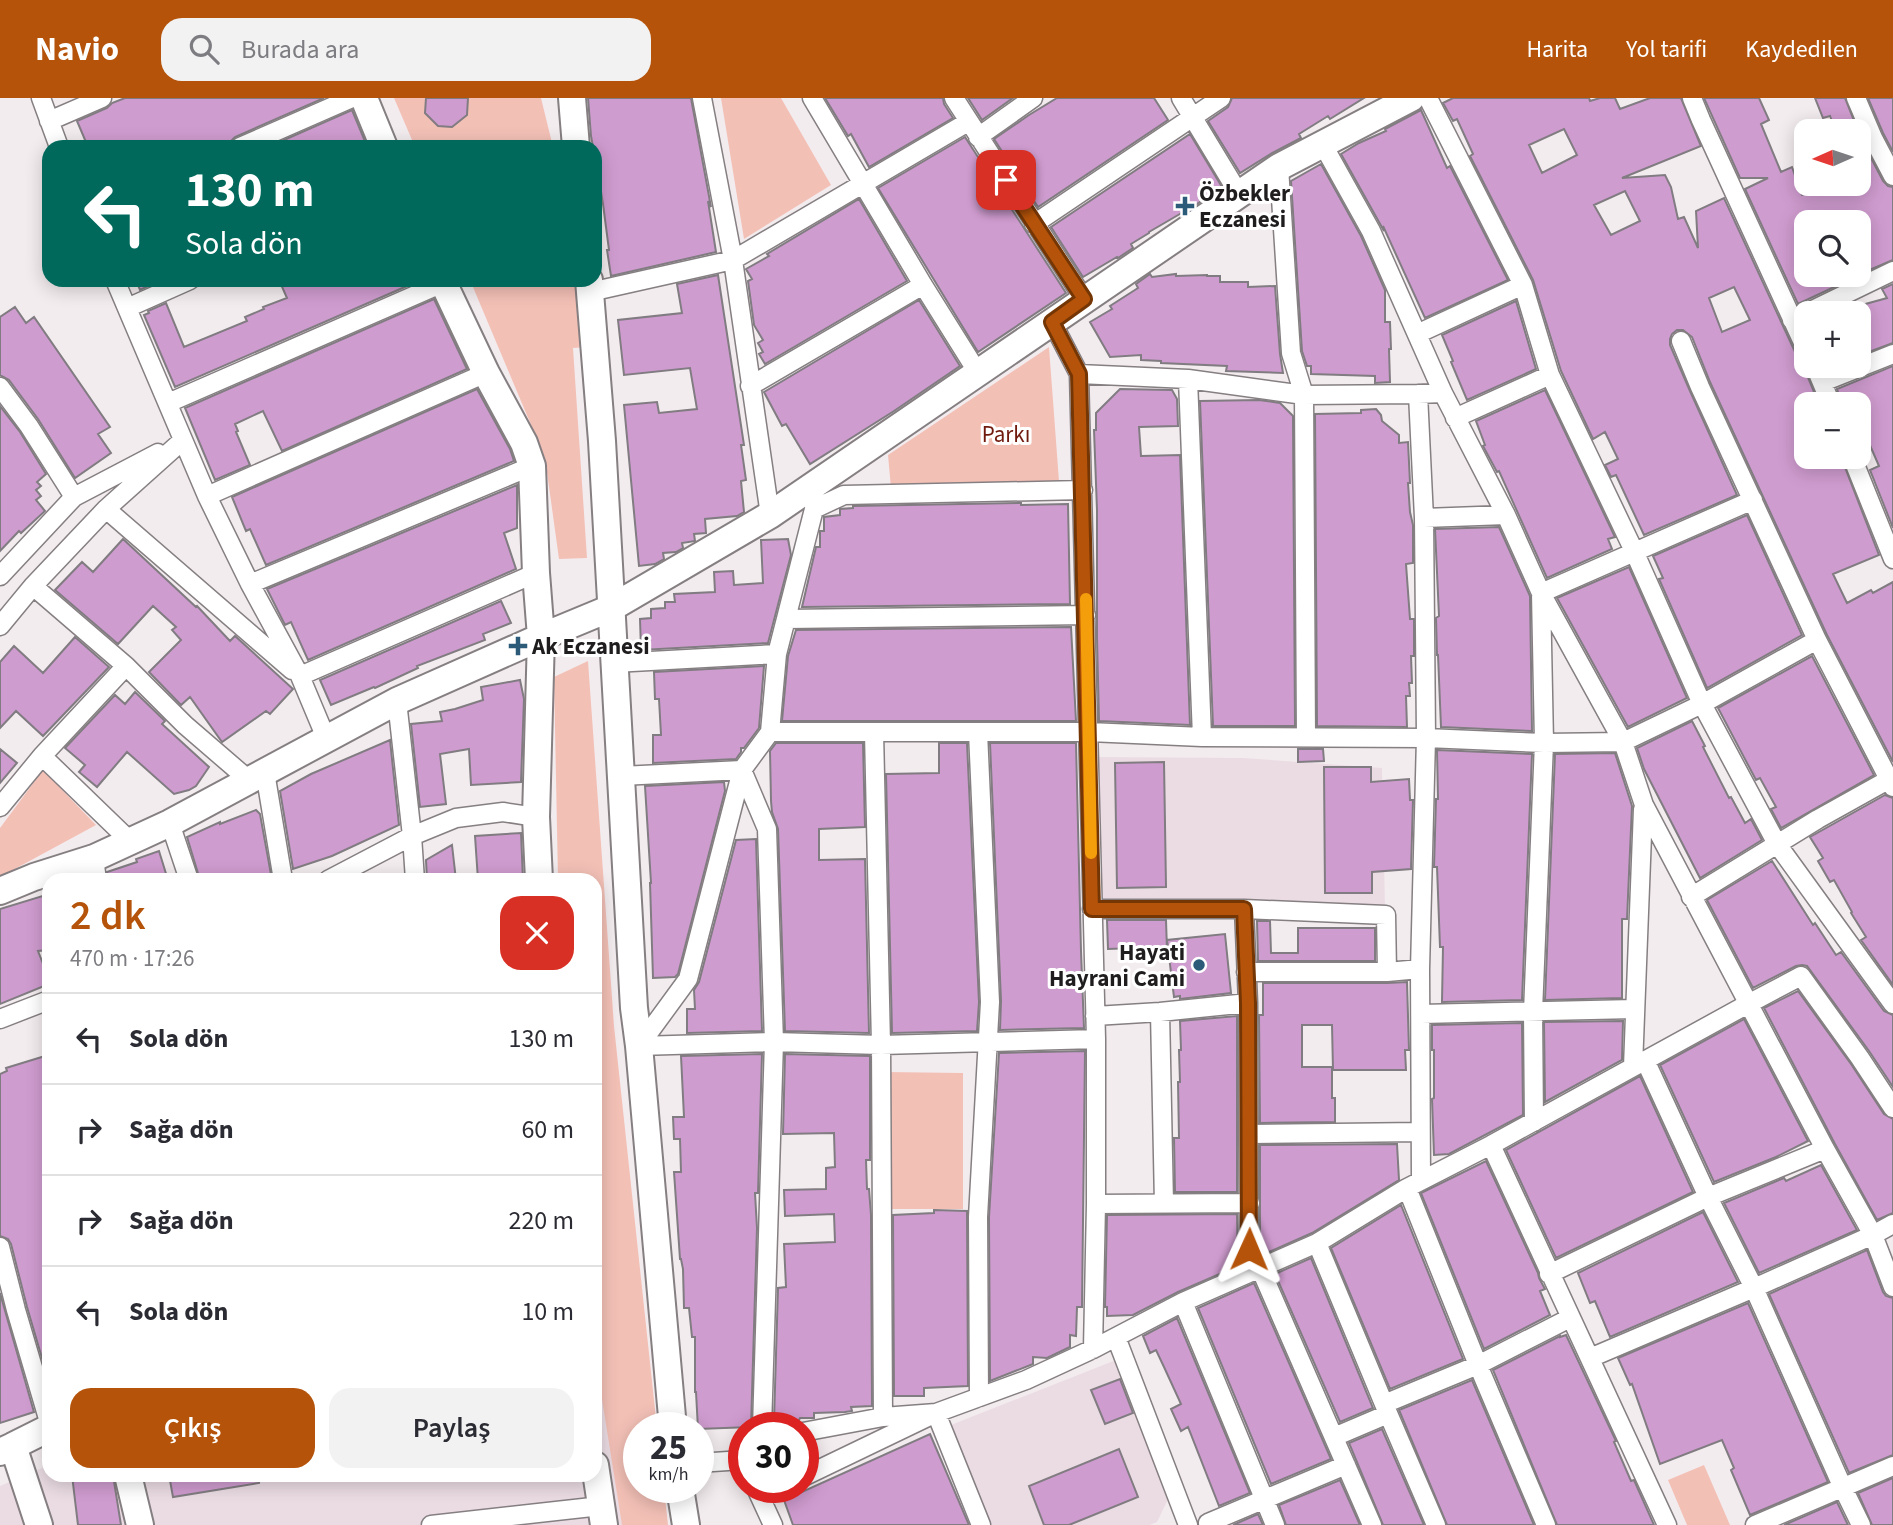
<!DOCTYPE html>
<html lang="tr">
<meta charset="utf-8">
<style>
body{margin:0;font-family:"Source Sans 3",sans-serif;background:#f2f2f3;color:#2b2b33;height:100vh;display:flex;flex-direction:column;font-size:26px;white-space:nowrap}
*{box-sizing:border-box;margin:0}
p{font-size:23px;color:#7c7c81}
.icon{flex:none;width:38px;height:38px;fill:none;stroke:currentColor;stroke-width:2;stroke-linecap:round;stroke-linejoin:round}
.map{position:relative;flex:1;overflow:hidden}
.drawer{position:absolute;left:42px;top:775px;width:560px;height:609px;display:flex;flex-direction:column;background:#fff;border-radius:21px;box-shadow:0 4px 18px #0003}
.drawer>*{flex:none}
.top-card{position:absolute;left:42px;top:42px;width:560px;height:147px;border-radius:21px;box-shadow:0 4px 18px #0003;background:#00695c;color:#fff;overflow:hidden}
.needle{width:46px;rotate:267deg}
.fabs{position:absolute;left:1794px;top:21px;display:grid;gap:14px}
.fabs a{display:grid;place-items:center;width:77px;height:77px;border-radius:14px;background:#fff;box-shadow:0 4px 18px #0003;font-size:35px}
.speed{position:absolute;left:623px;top:1314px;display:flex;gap:14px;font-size:35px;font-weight:700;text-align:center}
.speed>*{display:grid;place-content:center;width:91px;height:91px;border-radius:50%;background:#fff;box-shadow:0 4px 18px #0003;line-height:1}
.speed small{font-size:18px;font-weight:400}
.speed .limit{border:10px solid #d22;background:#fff;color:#111}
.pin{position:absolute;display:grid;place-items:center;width:60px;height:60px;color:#fff;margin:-30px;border-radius:14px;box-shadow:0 4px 10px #0006}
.me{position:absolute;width:77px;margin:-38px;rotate:1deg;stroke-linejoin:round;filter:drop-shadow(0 0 5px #0008)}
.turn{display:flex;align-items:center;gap:24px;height:147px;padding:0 28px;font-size:32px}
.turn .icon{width:91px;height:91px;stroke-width:2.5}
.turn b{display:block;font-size:49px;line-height:60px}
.round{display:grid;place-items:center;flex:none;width:74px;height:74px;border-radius:21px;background:#f2f2f3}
.overview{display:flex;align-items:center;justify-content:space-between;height:119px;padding:0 28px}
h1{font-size:42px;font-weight:600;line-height:52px;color:#b45309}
.button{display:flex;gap:14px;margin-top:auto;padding:14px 28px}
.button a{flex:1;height:80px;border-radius:21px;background:#b45309;color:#fff;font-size:28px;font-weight:600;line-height:80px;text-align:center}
.button a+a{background:#f2f2f3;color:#2b2b33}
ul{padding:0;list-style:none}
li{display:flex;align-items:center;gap:21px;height:91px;padding:0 28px;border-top:2px solid #e1e1e2}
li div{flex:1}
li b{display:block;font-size:26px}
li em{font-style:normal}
header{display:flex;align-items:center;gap:42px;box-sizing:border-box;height:98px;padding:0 35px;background:#b45309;color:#fff}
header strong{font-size:33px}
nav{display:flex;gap:38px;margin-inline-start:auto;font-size:24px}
.search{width:490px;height:63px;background:#f2f2f3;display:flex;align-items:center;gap:18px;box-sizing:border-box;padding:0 24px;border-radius:21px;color:#7c7c81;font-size:26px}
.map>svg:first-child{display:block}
</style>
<header>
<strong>Navio</strong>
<div class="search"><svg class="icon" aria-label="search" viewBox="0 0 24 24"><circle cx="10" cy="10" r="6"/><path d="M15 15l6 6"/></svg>Burada ara</div>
<nav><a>Harita</a><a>Yol tarifi</a><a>Kaydedilen</a></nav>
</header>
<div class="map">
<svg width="1893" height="1427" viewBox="0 0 1893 1427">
<rect width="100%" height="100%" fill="#f3ecef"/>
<path fill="#ebdce3" d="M1097 659 1243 660 1382 670 1385 810 1242 803 1096 802Z
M595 1156 640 1427H0V1388L49 1367V1377H595Z
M1121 1260 1173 1391 1157 1424 1150 1427H991L951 1327Z"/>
<path fill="#f3c0b6" d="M394 0H541L553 49H415Z
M721 0H781L831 87 744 141Z
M470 182H582L588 249 573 250 587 460 559 461 545 360Z
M1049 249 1059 383 891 390 888 357Z
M588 563 614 928 657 1330H639V1390H664L668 1427H622L595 1257V782H558L554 579Z
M43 672 96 727 0 779V730Z
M886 974 963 975V1111H885Z
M1704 1367 1730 1427H1687L1668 1382Z"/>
<path fill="#cf9ccf" stroke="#817c81" stroke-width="2" fill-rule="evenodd" d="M125 0H324L235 39 231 43 229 49H88L77 23 107 10 112 5Z
M426 0H468L467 17 452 29 438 28 425 15Z
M588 0H691L711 109 708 103 716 154 611 178 607 152H609L603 106 597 69H595V49H593L591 38Z
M825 0H943L944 6 953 20 869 69 851 36 848 38Z
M968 0H1013L982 22Z
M1057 0H1154L1168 22 1038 109 994 41 1029 17Z
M1232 0H1364L1330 21 1328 18 1299 36 1301 40 1272 55 1240 75 1208 23 1228 9Z
M1453 0H1589L1590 3 1600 0H1615L1620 11 1650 0H1681L1701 48 1622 80 1665 77 1671 89 1678 121 1684 119 1698 150 1696 113 1724 100 1796 256 1800 261 1805 262V272L1819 306H1806V359H1841L1879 457 1833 476 1847 505 1871 492 1873 495 1893 484V664L1827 537 1710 284 1692 239 1683 232H1677L1672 236 1670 241V247L1690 293 1737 397 1644 437 1616 377 1611 379 1605 367 1618 361 1605 334 1593 341 1561 273 1533 182 1470 58 1473 56 1457 21 1453 23 1443 5ZM1564 31 1577 57 1542 75 1529 47ZM1625 93 1640 123 1611 137 1594 107ZM1734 189 1750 222 1722 234 1709 200Z
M1704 0H1759L1769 22 1761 26 1781 74 1792 69 1802 97 1830 86H1858V35L1883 83 1888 88 1893 89V162L1867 173 1858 157V124H1806V177H1842L1845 184 1798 206 1745 91 1768 80H1740Z
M1815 0H1845L1858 33 1842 29 1835 31 1830 18 1823 20Z
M1868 0H1893V54L1883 35Z
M352 12 367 48 268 49Z
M1421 12 1447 70 1450 68 1508 182 1425 220 1383 128 1384 133 1341 56 1359 45 1386 33 1385 31Z
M1190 36 1222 89 1197 106 1149 134V135L1131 146 1133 150 1118 160 1117 159 1083 179 1051 129Z
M965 39 1066 195 978 254 878 90Z
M1321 66 1361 138 1385 192V224H1390L1391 251H1389L1390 284 1375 285V278L1311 276V268H1307L1302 253 1291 83Z
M859 101 907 183 765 266 759 256 763 254 758 245 763 242 754 227 748 183 752 181 746 171 769 158 767 156Z
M1150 176 1152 179 1176 176V178L1207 177V178H1220V184H1248V189L1275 188 1280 256 1283 275 1226 273 1227 268 1161 265V263L1141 262V257L1110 259 1090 224 1112 211 1110 208 1138 190 1136 186Z
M718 177 744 347H741L746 382 741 383 744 414 737 418 705 421 706 435 694 436 695 443 682 445 683 450 676 454 663 455 664 461 655 466 639 468 624 307 657 304 659 315 697 311 690 270 624 277 618 222 682 215 677 186Z
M136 182H156L157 184 140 192Z
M279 182H421L175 289 144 217 149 215 148 213 166 205 184 249 247 223 245 219 264 211 263 209 287 200Z
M1893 186V245L1858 258V215H1832L1854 204 1858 214V208L1887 200 1882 191Z
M434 201 467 271 282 353 263 313 235 326 238 333 236 334 250 367 215 382 185 310Z
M919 202 960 268 894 313 810 366 786 326 782 328 764 294Z
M1516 203 1536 271 1467 302 1451 264 1453 263 1442 237Z
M15 209 26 225 34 219 110 329 98 336 111 355 75 380 38 321 9 282 0 277V219Z
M1893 268V430L1870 372 1879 368 1862 329 1858 330V306H1842L1837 291Z
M477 291 510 351 514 363 266 467 250 431 246 433 232 399Z
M1120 291 1172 292 1177 301 1178 328 1139 329 1141 358 1180 357 1190 627 1099 623 1097 540V412L1094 332H1096V315Z
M1545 292 1615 439 1608 441 1612 451 1547 480 1499 373 1497 374 1483 348 1485 347 1476 323Z
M1259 302 1280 305 1293 318 1295 628H1213L1200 303Z
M0 308 20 334 46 376 37 384 41 388 36 392 41 398 36 402 45 413 21 435 19 433 0 453Z
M1376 311 1381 317 1382 323 1399 337V345L1408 344 1410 385H1408L1410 414 1413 427V465L1406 466 1410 521H1414V558H1411L1412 585H1409L1410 598H1406L1407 629 1317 628 1315 316 1361 315V312Z
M517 387V430L504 435 516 471 308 562 291 524 285 527 267 491Z
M1021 405V407L1068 406 1070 506 802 509 816 449H820V433H824V419L840 417V411L853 410V408Z
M1747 417 1802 537 1707 590 1659 481 1663 480 1653 458Z
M1499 429 1530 498 1532 633 1441 629 1438 557H1437L1436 520 1439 518 1435 431Z
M123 441 196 509 197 508 230 543 235 538 293 591 270 616 266 613 222 644 190 599 181 607 149 574 181 542 172 532 176 529 153 508 118 546 55 492 82 464 93 474Z
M788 441 791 457 768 545 641 552 640 521 651 520V511L665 510V504H675L674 496 715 494 714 474 733 473 734 487 763 485 761 442Z
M1629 469 1687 600 1628 629 1557 500Z
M501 503 511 525 483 536 485 542 417 568 418 570 375 590 374 589 331 607 320 582Z
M1071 529 1076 623H782L788 558 796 532Z
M75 539 109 569 43 638 16 613 0 630V564L14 548 43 575Z
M1812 558 1874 677 1781 730 1771 711 1776 709 1760 680 1756 682 1718 610Z
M764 568 759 630 744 650H741V654L736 661 653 665V637H661L659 601H655L654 574Z
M520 582 524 601 521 684 471 687 469 651 440 656 446 706 420 709 411 626 442 623 440 614 455 611 483 602 481 589Z
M135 594 165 623 162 626 209 669 196 688 189 692 174 696 127 654 97 689 79 674 85 667 65 650 115 597 125 606Z
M1692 623 1705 648 1703 649 1729 700 1731 699 1745 725 1751 721 1762 742 1700 780 1644 671 1637 650Z
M390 642 399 727 332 758 293 771 280 693 311 676Z
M776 645H863L865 729 819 731V762L865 761 869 935 785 933 778 731 772 714 771 703 770 653Z
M939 645H967L979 904 977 933 892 935 886 676 939 675Z
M990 645H1076L1081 853 1084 930 1000 932 1001 903Z
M0 651 17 665 0 685Z
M1298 651H1323L1324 663 1298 664Z
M1437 652 1532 656 1522 902 1442 904 1443 849H1440L1437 769H1434L1436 701H1438Z
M1615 655 1632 708 1627 821H1622V900L1545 902 1555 656Z
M1164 664 1166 789 1117 790 1115 665Z
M1324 669H1371V684L1409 681 1410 702H1413L1411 771 1372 774V795H1325Z
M724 684 725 693 678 876 675 879 653 880 650 785H651L645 688Z
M1885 697 1893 700V887L1861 842 1866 839 1851 815 1852 814 1834 782 1830 784 1818 763 1823 760 1810 739Z
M256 712 260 716 272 782H200L187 739 220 724V726Z
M521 735 523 782H478L475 738Z
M756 741 762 933 687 935V911H695L694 892 699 884 736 742Z
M452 747 456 782H427L426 762Z
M159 753 168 782H108L107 774 137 764 136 761Z
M1772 763 1813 827 1815 825 1836 857 1841 854 1884 913 1893 917V989L1869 953 1807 868 1802 867 1796 868 1753 890 1707 802Z
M49 796V852L38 853 49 881V886L0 906V811Z
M1107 822H1166L1167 852 1135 854V850L1108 851Z
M1257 823H1270L1271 855H1298V830H1375V863H1258Z
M1225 836 1231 895 1180 901V898L1174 899 1167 842Z
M1407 884 1409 952H1405L1406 972H1333L1332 927H1302V969H1332V1000H1335V1024L1260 1025 1259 917H1263V885H1387Z
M1798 893 1851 966 1884 1016 1893 1021V1115L1877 1122 1835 1046 1764 910Z
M1237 918V1094H1175L1174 1040H1179L1178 984H1180L1179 952H1181L1180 923Z
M1744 921 1808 1043 1776 1059 1714 1084 1660 967Z
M1623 923 1622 962 1545 1004 1544 924Z
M1522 925 1523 1017 1449 1056 1434 1057 1432 1001 1434 1000V952H1432V927Z
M1085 953 1082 1209H1077L1076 1238 1070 1237V1249L1047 1260 1033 1259V1266L990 1283 989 1119 999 955Z
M762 956 758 1095H755L757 1130 751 1329 698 1331 696 1294H695V1239H692L689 1210H684L683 1171 681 1161H680L674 1074H681L680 1041H674L673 1019H684L681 958Z
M785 956 870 958V1062H866L867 1091H869L871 1117 872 1308 851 1309 852 1313 845 1314 814 1315V1320H800L798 1324 774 1323 778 1190 786 1189 784 1146 835 1144 834 1116 785 1118 784 1092 826 1091V1070L835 1069 834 1035 783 1036Z
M45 958 49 969V1284L27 1209 11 1146 8 1141 0 1138V976L7 973 6 970Z
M1640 978 1693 1094 1556 1160 1506 1052Z
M1397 1046 1399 1082 1312 1135 1260 1158V1047Z
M1486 1063 1538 1175 1539 1180 1545 1191 1540 1193 1550 1217 1484 1251 1421 1095Z
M1821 1067 1857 1132 1759 1175 1724 1105 1784 1080 1786 1083Z
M1401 1107 1463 1261 1390 1291 1331 1150Z
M934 1112 967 1113 968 1288 924 1290V1298H894L893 1117 934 1115Z
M1703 1114 1738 1184 1610 1239 1595 1203 1590 1205 1578 1175Z
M1237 1116 1238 1168 1178 1194 1133 1217 1107 1218V1209H1105L1107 1117Z
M1867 1152 1883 1194 1886 1198 1893 1200V1357L1849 1375 1769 1196Z
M1311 1160 1373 1310 1340 1324 1275 1176Z
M1254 1185 1331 1361 1271 1386 1198 1210Z
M0 1195 34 1314 0 1325Z
M1748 1205 1828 1384 1750 1417 1731 1372 1734 1370 1722 1342 1660 1366 1632 1286 1630 1287 1618 1260Z
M1177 1220 1250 1395 1219 1408 1188 1329 1181 1333 1171 1311 1181 1306 1164 1269 1156 1252 1150 1255 1143 1238Z
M1566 1237 1616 1343 1614 1344 1631 1383 1634 1382 1654 1427H1557L1493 1272 1560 1238V1239Z
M1120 1281 1133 1315 1105 1326 1091 1292Z
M1472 1282 1534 1427H1447L1399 1312Z
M1382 1331 1424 1427H1383L1349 1345Z
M930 1336 969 1427H793L784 1402Z
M1119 1351 1138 1399 1069 1427H1044L1029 1388Z
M72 1377H113L121 1427H78Z
M169 1377H259V1385L173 1399Z
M1893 1380V1427H1872L1858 1395Z
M1340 1382 1360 1427H1286L1279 1407Z
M1837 1404 1848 1427H1784Z
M1258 1416 1263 1427H1233Z"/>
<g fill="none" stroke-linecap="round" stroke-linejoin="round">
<defs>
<path id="street" d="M41 0 59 49
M702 0 733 162 770 417
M812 0 923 187 978 275
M954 0 1084 201
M1181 0 1239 96
M1428 0 1523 187 1550 277 1634 453 1702 606 1777 746 1893 906
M1692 0 1701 22 1806 251
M1856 0 1873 40 1893 78
M49 23 102 0
M978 39 1033 0
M1322 45 1371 133 1443 295 1506 417 1541 495 1623 644 1644 707 1825 1051 1873 1137 1893 1189
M240 49 352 0
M1279 69 1291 255 1304 297 1306 638
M1034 126 1221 0
M115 182 207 398 250 486 300 578 326 640
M590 194 733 162 968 24
M127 210 190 182
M1792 222 1893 173
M1052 224 1079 276 1096 941V1106L1093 1251
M1417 236 1523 187
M1681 243 1700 289 1817 542 1893 689
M1815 268 1831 306
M1079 276 1188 281 1304 297 1418 296
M1188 281 1202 639
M1823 284 1893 256
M750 288 923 187
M0 289 29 328 74 399
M168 305 443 185
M1455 320 1550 277
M1852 359 1893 461
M815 386 814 411 777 556 770 634 742 672 688 881 639 948 774 944 881 947 1096 941
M207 398 486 275
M106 411 292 572
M814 411 844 397 1083 392
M1424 420 1506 417
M0 478 74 399 158 355
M250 486 532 368
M33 488 126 568 185 627 250 683
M786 521 1086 517
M0 528 33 488 106 411 183 342
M614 565 777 556
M300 578 536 475
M397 603 412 738 415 782
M770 634H1089L1202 639 1426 640 1544 645 1623 644 1702 606 1817 542
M874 634 881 947 883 1319
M978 634 990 904 978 1119 979 1299
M42 658 130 743
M265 674 283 782
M621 678 742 672 767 731 774 944 762 1330
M0 709 42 658 126 568
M170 725 189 782
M94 760 97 782
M328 782 412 738 456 720 503 714 536 719
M1691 799 1818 721 1888 682
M1092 811H1244L1386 817 1387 874
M1244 811 1248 905 1249 1175
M1246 874H1387L1420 871
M1160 914 1164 1106
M1421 916 1635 911
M1095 918 1160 914 1248 905
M0 921 49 902
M1645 962 1708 1099 1754 1190 1843 1390 1861 1427
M1633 969 1643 711
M1534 1024 1533 914 1544 645 1541 495 1753 402
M1249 1036 1420 1034
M1491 1047 1667 1427
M1421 1083 1420 871 1426 640 1424 420 1418 296 1443 295
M1407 1090 1478 1267 1546 1427
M1096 1106 1250 1105
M1317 1145 1384 1306 1436 1427
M0 1149 16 1212 49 1324
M1260 1170 1372 1427
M1549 1176 1708 1099 1825 1051
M1183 1204 1275 1427
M1116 1239 1188 1427
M1590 1260 1754 1190 1873 1137 1893 1126
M1384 1306 1478 1267 1570 1220
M803 1334 883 1319 936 1315 981 1427
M1334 1339 1388 1316
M698 1365 743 1362
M803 1379 936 1315 1026 1282 1093 1251 1183 1204 1317 1145 1407 1090 1491 1047 1748 906 1801 878 1860 960 1893 1010
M756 1390 773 1427
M761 1400 782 1390
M1208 1425 1346 1367
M431 1427 601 1408
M1755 1427 1893 1368"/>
<path id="secondary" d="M364 0 384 49
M572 0 576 49
M442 182 486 275 524 345 532 368 536 475 541 539 536 719 539 782
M589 182 602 343 634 910 639 948 673 1330
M0 793 34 779 94 760 170 725 397 603 541 539 611 510 770 417 1279 69 1411 0
M13 1348 49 1330
M0 1354 13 1348 39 1427
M595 1367 604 1427
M128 1377 140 1427
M680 1390 686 1427"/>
</defs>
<use href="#street" stroke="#857f82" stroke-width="21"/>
<use href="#secondary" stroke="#857f82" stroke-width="30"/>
<use href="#street" stroke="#fff" stroke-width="18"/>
<use href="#secondary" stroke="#fff" stroke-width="26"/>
</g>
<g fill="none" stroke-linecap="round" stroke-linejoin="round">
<defs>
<path id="route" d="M1006 82 1084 201 1052 224 1079 276 1092 811H1244L1248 905 1249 1151"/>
</defs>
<use href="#route" stroke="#753606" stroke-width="18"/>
<use href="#route" stroke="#b45309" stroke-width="12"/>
<path stroke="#f59e0b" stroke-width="12" d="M1086 501 1091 755"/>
</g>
<g fill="#2c5b7a" stroke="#fff" stroke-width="2.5">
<path d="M1181.5 97.5h7v7h7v7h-7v7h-7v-7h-7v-7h7z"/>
<path d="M514.5 537.5h7v7h7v7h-7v7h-7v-7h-7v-7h7z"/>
<circle cx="1199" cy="867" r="7"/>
</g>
<g text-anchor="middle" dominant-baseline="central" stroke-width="6" stroke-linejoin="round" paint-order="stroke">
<g font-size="23" font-weight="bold" fill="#1f1d1e" stroke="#fff" text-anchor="start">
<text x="1199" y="95">Özbekler<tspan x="1199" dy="26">Eczanesi</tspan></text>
<text x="532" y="548">Ak Eczanesi</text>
<text x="1185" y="854" text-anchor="end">Hayati<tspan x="1185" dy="26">Hayrani Cami</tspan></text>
</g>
<g font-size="23" fill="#701a0e" stroke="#fff">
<text x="1006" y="336">Parkı</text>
</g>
</g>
</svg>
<div class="fabs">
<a><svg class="needle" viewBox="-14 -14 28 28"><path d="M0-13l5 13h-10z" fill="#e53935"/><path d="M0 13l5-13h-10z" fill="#7c7c81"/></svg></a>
<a><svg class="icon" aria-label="search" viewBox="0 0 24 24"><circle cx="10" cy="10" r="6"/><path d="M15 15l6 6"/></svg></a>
<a>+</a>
<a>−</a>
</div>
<div class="speed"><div>25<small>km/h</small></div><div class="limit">30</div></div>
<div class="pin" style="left:1006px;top:82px;background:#d93025"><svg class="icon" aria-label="arrive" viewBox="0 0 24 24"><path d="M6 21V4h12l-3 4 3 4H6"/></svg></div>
<svg class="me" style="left:1249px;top:1151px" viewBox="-20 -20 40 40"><path d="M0-17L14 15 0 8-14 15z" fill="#b45309" stroke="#fff" stroke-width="4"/></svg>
<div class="top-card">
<div class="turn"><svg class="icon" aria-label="left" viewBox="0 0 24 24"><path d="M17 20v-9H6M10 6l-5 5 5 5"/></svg><div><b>130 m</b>Sola dön</div></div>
</div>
<section class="drawer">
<div class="overview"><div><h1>2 dk</h1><p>470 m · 17:26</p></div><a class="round" style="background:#d93025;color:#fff"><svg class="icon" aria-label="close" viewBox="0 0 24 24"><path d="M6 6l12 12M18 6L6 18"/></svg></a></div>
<ul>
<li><svg class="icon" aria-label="left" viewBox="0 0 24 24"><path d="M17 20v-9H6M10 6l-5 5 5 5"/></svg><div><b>Sola dön</b></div><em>130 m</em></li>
<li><svg class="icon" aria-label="right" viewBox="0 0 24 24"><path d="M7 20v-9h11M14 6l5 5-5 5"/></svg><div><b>Sağa dön</b></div><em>60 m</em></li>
<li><svg class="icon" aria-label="right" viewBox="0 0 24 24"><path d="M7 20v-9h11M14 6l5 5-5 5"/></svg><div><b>Sağa dön</b></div><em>220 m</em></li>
<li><svg class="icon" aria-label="left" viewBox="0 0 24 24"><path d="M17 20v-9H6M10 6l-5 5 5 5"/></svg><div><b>Sola dön</b></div><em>10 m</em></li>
</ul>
<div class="button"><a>Çıkış</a><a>Paylaş</a></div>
</section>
</div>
